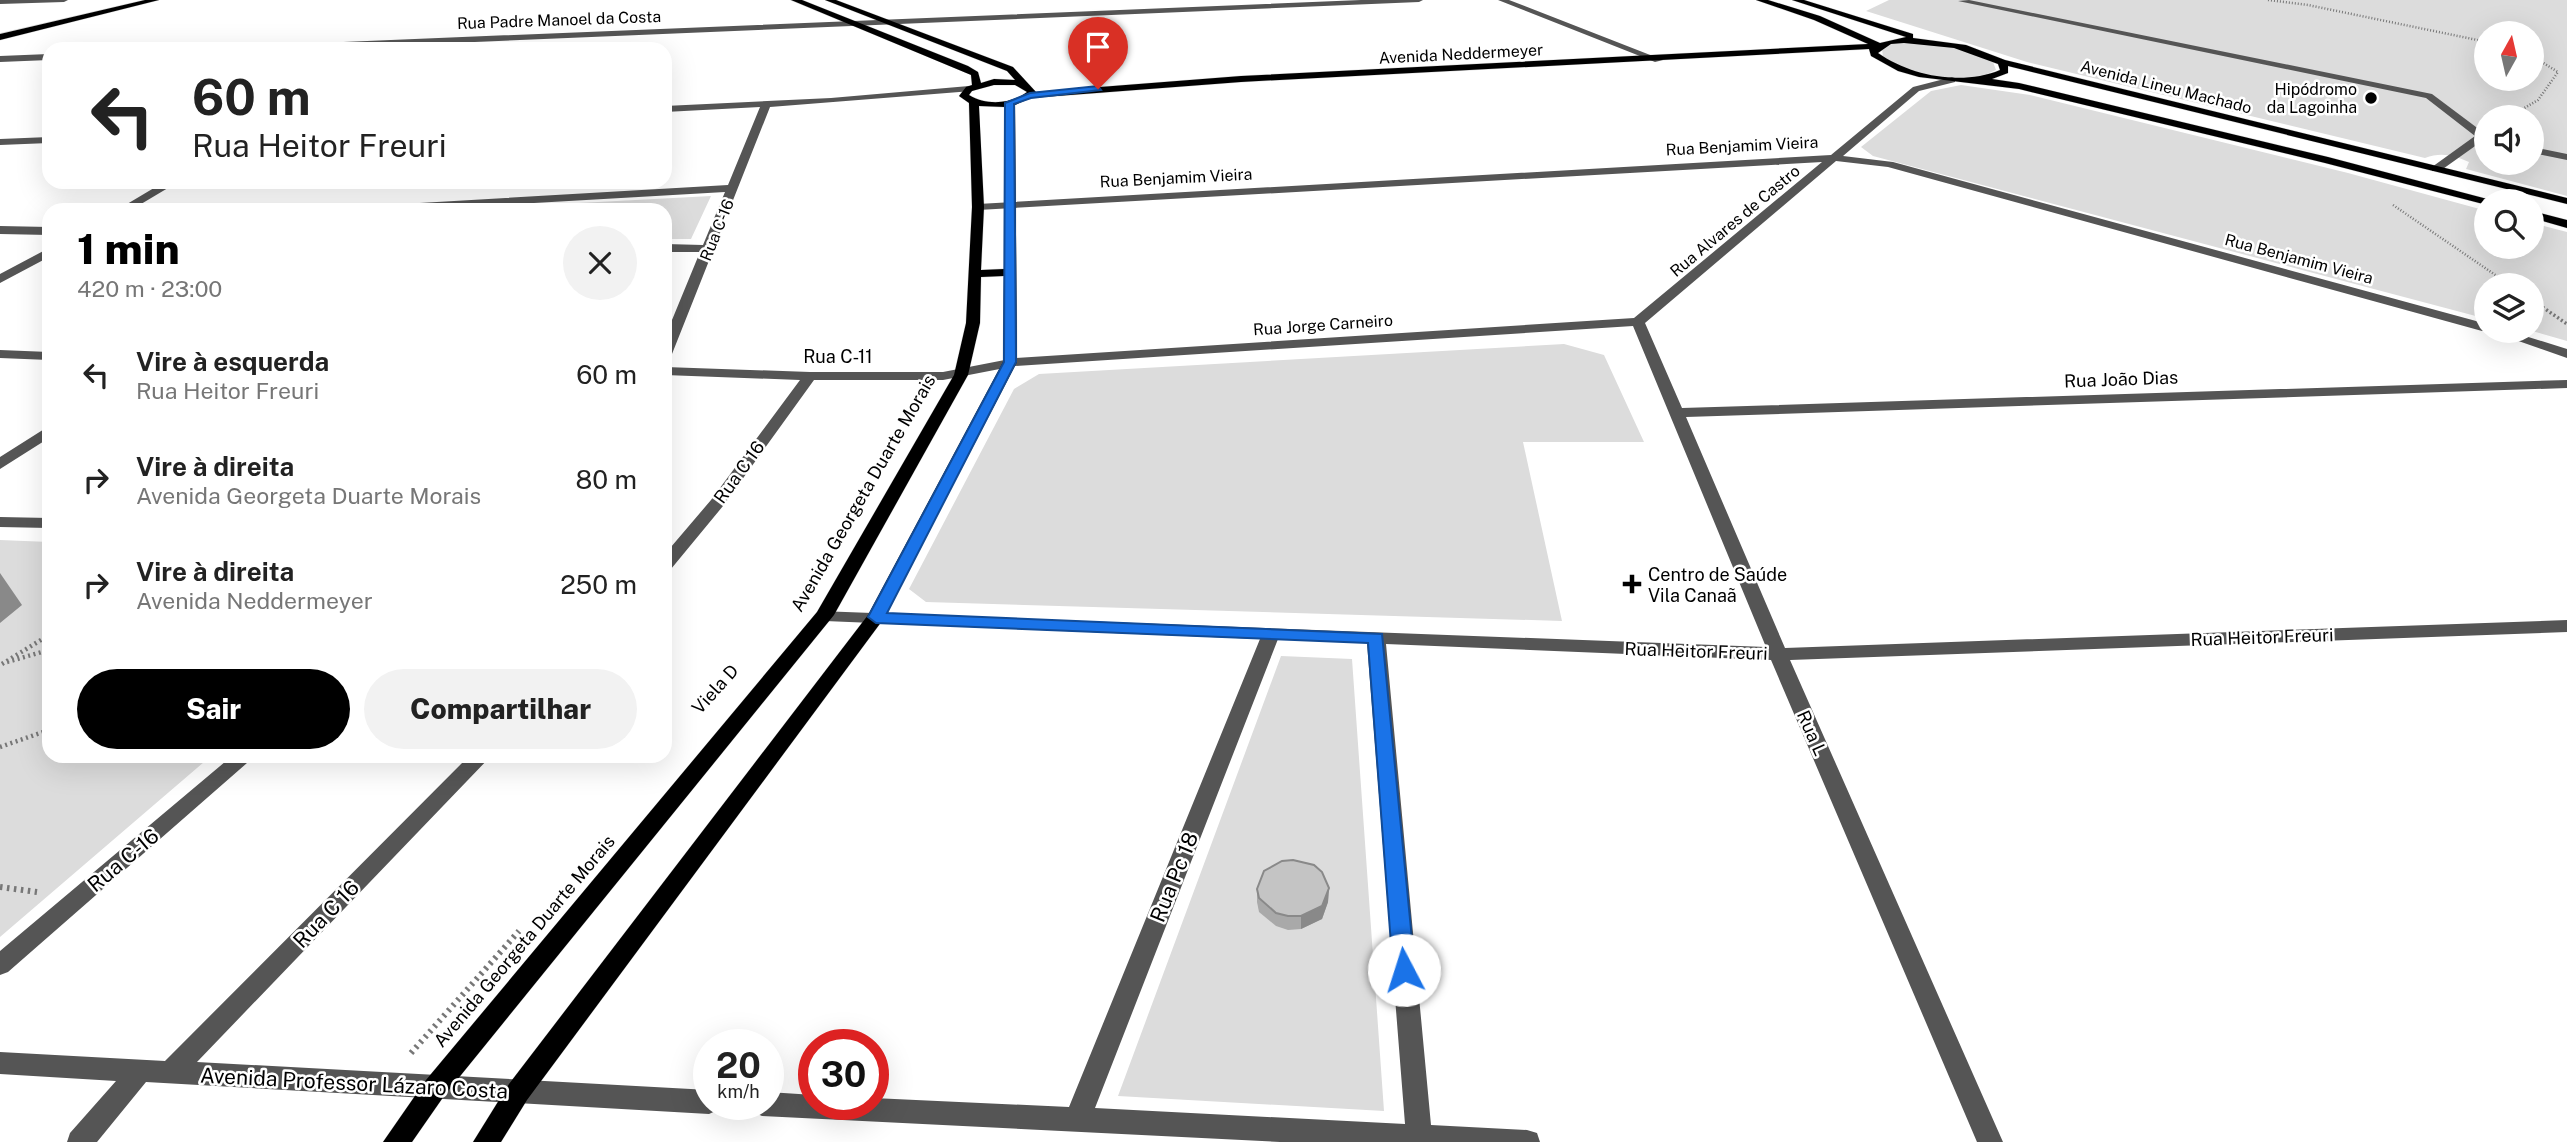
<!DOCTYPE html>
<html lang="pt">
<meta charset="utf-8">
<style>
body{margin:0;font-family:"Public Sans",sans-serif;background:#f2f2f2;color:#222;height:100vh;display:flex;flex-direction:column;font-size:26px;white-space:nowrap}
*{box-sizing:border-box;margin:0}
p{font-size:23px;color:#767676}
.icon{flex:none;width:38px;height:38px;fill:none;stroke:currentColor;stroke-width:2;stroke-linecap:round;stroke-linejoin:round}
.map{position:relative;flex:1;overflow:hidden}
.panel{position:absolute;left:42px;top:203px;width:630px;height:560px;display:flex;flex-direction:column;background:#fff;border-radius:21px;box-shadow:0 7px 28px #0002}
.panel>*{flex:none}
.guide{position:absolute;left:42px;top:42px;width:630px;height:147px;border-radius:21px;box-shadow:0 7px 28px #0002;background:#fff;color:#222;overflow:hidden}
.needle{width:46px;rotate:8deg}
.tools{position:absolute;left:2474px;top:21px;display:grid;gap:14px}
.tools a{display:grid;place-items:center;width:70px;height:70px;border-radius:50%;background:#fff;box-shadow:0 7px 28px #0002;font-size:35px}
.speed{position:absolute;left:693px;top:1029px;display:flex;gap:14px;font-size:35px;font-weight:700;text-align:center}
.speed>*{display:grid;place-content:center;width:91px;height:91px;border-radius:50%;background:#fff;box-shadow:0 7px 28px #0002;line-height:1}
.speed small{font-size:18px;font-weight:400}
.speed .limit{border:10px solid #d22;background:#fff;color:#111}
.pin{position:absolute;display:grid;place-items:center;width:60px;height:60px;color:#fff;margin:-72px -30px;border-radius:50% 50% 50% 0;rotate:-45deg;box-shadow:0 0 7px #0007}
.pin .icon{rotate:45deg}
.me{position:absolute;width:77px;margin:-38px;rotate:355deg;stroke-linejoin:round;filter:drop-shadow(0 0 5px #0008)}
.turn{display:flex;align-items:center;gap:24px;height:147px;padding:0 35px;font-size:32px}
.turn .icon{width:91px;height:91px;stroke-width:2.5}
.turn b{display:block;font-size:49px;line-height:60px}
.round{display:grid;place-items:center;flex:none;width:74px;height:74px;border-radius:37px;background:#f2f2f2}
.head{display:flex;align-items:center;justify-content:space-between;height:119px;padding:0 35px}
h1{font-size:42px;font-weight:800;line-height:52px;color:#000}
.cta{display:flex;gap:14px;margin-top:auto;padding:14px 35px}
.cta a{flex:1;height:80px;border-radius:42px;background:#000;color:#fff;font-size:28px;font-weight:800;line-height:80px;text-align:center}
.cta a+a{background:#f2f2f2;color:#222}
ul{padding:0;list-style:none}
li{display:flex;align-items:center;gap:21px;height:105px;padding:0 35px}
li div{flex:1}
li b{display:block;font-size:26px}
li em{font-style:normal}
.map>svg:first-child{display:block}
</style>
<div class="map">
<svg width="2567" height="1142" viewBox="0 0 2567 1142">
<rect width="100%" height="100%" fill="#fff"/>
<path fill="#dcdcdc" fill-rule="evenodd" d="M1889 0H2567V196L2466 169 2469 162C2453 155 2441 152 2425 158L2027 62 1866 11ZM2487 33H2532V79H2487ZM2487 117H2532V163H2487Z
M1908 42 1954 48 1993 62 1996 70C1961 88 1915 75 1883 57L1882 49 1891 44Z
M1961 85 2030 95 2348 173 2487 211V247H2532V223L2567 232V341L2532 331V285H2487V319L1873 156 1861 147 1931 91Z
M711 196 691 239H665V210H448Z
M1564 344 1604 355 1644 442H1523L1562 621 926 602 909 589 1014 389 1039 374Z
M0 540 49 542V756H211L0 937Z
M1281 656 1352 659 1384 1111 1118 1096Z"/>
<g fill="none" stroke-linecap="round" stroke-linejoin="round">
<defs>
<path id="major" d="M145 0H159L0 40V34Z
M791 0H802L968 66 978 72 981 83 994 79 1015 80 1007 71 825 0H836L1013 67 1036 92 1241 76 1868 44 1814 20 1756 0H1768L1820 16 1880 43 1906 37 1792 0H1804L1913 34V38L1966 45 2005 60 2567 198V204L2008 66V73L1992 79 2019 83 2328 157 2491 200 2487 201V205L2325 163 2019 89 1919 77 1898 71 1871 56 1869 49 1241 82 1031 98 1015 105 1017 362 882 621 527 1100 501 1142H473L509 1084 868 615 1003 362 1004 276 981 277 980 323 968 375 834 615 444 1096 412 1142H383L426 1080 817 612 954 375 966 323 972 207 969 103 959 96 966 87 972 85 971 75ZM1904 43 1954 48 1998 64 2000 70C1962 86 1911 76 1878 53L1891 44ZM994 85H1015L1027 92C1011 104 987 106 969 95L972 91ZM979 106 1005 107 1004 269 981 270 984 207Z
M2532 211 2567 220V228L2532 218Z"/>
</defs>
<use href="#major" stroke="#dbdbdb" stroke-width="1"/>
<path stroke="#777" stroke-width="2.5" stroke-dasharray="1 2" stroke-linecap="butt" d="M2268 0 2308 5 2487 42
M2509 117 2538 100 2558 72 2532 56
M2393 205 2510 285
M2532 300 2538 304"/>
<path stroke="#777" stroke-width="3.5" stroke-dasharray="2 2.5" stroke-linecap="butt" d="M2535 302 2567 324"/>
<path stroke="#777" stroke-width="4.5" stroke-dasharray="2 3.5" stroke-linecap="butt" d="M7 662 49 650
M2 664 49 635
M0 747 49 730"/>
<path stroke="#777" stroke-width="6" stroke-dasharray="2.5 4.5" stroke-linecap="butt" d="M0 887 37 892
M411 1053 519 931"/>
<path fill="#555" fill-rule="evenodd" d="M0 0H68L64 2 0 4Z
M1361 0H1423L1419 2 310 49H242L246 46Z
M1498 0H1509L1663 60 1655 62Z
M1969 0 2432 94 2484 133 2485 139 2440 171H2432V167L2475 136 2426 98 1958 1Z
M49 54V60L0 62V56Z
M1952 77 1955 78V82L1919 91 1843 156 1893 162 2487 324V331H2509L2567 349V358L2490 331H2482L1888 167 1836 161 1645 323 1682 408 2567 380V388L1686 417 1785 648 2567 620V632L1790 660 2003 1142H1977L1771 660 1386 644 1431 1125 1527 1130 1537 1133 1540 1142H1280L762 1116 753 1112 749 1104H768V1092L814 1095V1104H873V1098L1069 1107 1260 639 825 621 819 619 816 615 819 611 1766 647 1633 326 1015 366 943 380H814L723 506 671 569 665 570V554L711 500 800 380 665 375V367L810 372H943L1015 358 1634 318 1822 162 978 210 972 207 978 204 1831 155 1913 87ZM1278 639 1367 643 1405 1124 1095 1108Z
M969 86 974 89 972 91 770 107 672 354 665 358V337L700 252H665V244L703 245 725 192 411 210H345L351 207 728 185 760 107 665 112V106L831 98Z
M49 137V143L0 145V139Z
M2532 147 2567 154V160L2532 153Z
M164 182H178L131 210H117Z
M0 226 49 227V235L0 234Z
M49 248V257L0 283V274Z
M0 350 49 352V360L0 358Z
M49 426V438L0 469V457Z
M0 517 49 518V528L0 527Z
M232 756H255L8 972 0 975V951Z
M469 756H491L197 1062 709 1090V1104H721L718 1110 709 1114 146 1082 97 1142H67L70 1133 116 1081 0 1074V1052L165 1061Z"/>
<use href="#major" fill="#000" fill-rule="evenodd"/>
</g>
<path fill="#a9a9a9" d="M1329 888 1328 902 1322 919 1301 929 1288 930 1276 926 1259 912 1257 902V889Z"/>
<path fill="#898989" d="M0 573 22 605 0 623Z
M1329 888 1328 902 1322 919 1301 929V916Z"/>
<path fill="#c4c4c4" stroke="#898989" stroke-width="2" d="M1293 860 1314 865 1322 872 1329 888 1322 906 1301 916H1288L1276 913 1259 898 1257 889 1264 871 1282 861Z"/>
<path fill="#1a73e8" stroke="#114b97" stroke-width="2" d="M1098 86 1101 90 1031 98 1014 104 1016 362 887 613 1382 634 1415 970 1412 977 1404 979 1397 977 1393 970 1368 643 876 623 868 617 1004 362 1005 103 1030 93Z"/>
<g fill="#000" stroke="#fff" stroke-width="2.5">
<circle cx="2371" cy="98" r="7"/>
<path d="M1628.5 573.5h7v7h7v7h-7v7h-7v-7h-7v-7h7z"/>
</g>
<g text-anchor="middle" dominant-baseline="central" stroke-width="5" stroke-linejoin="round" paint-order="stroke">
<g font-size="16" fill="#000" stroke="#fff">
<text transform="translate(559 20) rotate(-2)">Rua Padre Manoel da Costa</text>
<text transform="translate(1461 54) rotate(-3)">Avenida Neddermeyer</text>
<text transform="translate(2166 87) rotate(14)">Avenida Lineu Machado</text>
<text transform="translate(1742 146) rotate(-3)">Rua Benjamim Vieira</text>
<text transform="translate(1176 178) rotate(-3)">Rua Benjamim Vieira</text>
<text transform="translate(1735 221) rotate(-40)">Rua Alvares de Castro</text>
<text transform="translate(717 230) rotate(-68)">Rua C-16</text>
<text transform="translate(2299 259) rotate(15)">Rua Benjamim Vieira</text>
<text transform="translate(1323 325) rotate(-4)">Rua Jorge Carneiro</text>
</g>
<g font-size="16" fill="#000" stroke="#fff" text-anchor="end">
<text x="2357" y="89">Hipódromo<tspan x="2357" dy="18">da Lagoinha</tspan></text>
</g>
<g font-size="18" fill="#000" stroke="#fff">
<text x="838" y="356">Rua C-11</text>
<text transform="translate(2121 379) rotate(-2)">Rua João Dias</text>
<text transform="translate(739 472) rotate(-54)">Rua C 16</text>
<text transform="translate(863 493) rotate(-60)">Avenida Georgeta Duarte Morais</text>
<text transform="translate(2262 637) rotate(-2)">Rua Heitor Freuri</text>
<text transform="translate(1696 651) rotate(2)">Rua Heitor Freuri</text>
<text transform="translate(715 689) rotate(-48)">Viela D</text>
<text transform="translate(1812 733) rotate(66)">Rua L</text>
<text transform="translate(524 941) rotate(-50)">Avenida Georgeta Duarte Morais</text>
</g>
<g font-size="18" fill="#000" stroke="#fff" text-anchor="start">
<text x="1648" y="574">Centro de Saúde<tspan x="1648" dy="21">Vila Canaã</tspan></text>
</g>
<g font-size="21" fill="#000" stroke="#fff">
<text transform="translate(123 860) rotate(-40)">Rua C-16</text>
<text transform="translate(1174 877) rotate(-68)">Rua Pc 18</text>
<text transform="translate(326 914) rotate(-46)">Rua C 16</text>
<text transform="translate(354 1083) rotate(3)">Avenida Professor Lázaro Costa</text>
</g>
</g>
</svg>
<div class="tools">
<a><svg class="needle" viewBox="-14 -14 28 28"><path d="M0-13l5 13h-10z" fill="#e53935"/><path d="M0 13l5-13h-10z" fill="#767676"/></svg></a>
<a><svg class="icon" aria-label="sound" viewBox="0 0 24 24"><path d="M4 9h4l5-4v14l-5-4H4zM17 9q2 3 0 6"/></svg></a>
<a><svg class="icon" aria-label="search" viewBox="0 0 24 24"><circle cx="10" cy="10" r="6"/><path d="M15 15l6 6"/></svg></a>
<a><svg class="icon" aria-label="layers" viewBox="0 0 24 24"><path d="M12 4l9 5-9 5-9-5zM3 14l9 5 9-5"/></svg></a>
</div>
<div class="speed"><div>20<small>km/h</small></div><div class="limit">30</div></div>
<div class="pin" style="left:1098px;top:89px;background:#d93025"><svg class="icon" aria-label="arrive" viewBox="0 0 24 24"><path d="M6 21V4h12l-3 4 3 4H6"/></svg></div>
<svg class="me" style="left:1404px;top:970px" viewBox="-20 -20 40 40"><circle r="19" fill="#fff"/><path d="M0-13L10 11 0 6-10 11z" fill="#1a73e8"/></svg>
<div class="guide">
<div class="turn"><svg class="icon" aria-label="left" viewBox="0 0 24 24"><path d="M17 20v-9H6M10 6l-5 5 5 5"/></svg><div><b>60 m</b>Rua Heitor Freuri</div></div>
</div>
<section class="panel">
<div class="head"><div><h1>1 min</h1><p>420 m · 23:00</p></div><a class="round"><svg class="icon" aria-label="close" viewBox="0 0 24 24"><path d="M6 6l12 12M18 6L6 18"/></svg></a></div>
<ul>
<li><svg class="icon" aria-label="left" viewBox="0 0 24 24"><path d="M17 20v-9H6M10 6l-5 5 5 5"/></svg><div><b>Vire à esquerda</b><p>Rua Heitor Freuri</p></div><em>60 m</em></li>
<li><svg class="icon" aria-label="right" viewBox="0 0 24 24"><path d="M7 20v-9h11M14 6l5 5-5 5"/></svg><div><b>Vire à direita</b><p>Avenida Georgeta Duarte Morais</p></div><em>80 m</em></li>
<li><svg class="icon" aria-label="right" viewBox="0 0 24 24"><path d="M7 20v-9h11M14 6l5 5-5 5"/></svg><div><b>Vire à direita</b><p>Avenida Neddermeyer</p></div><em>250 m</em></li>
</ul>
<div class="cta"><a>Sair</a><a>Compartilhar</a></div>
</section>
</div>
